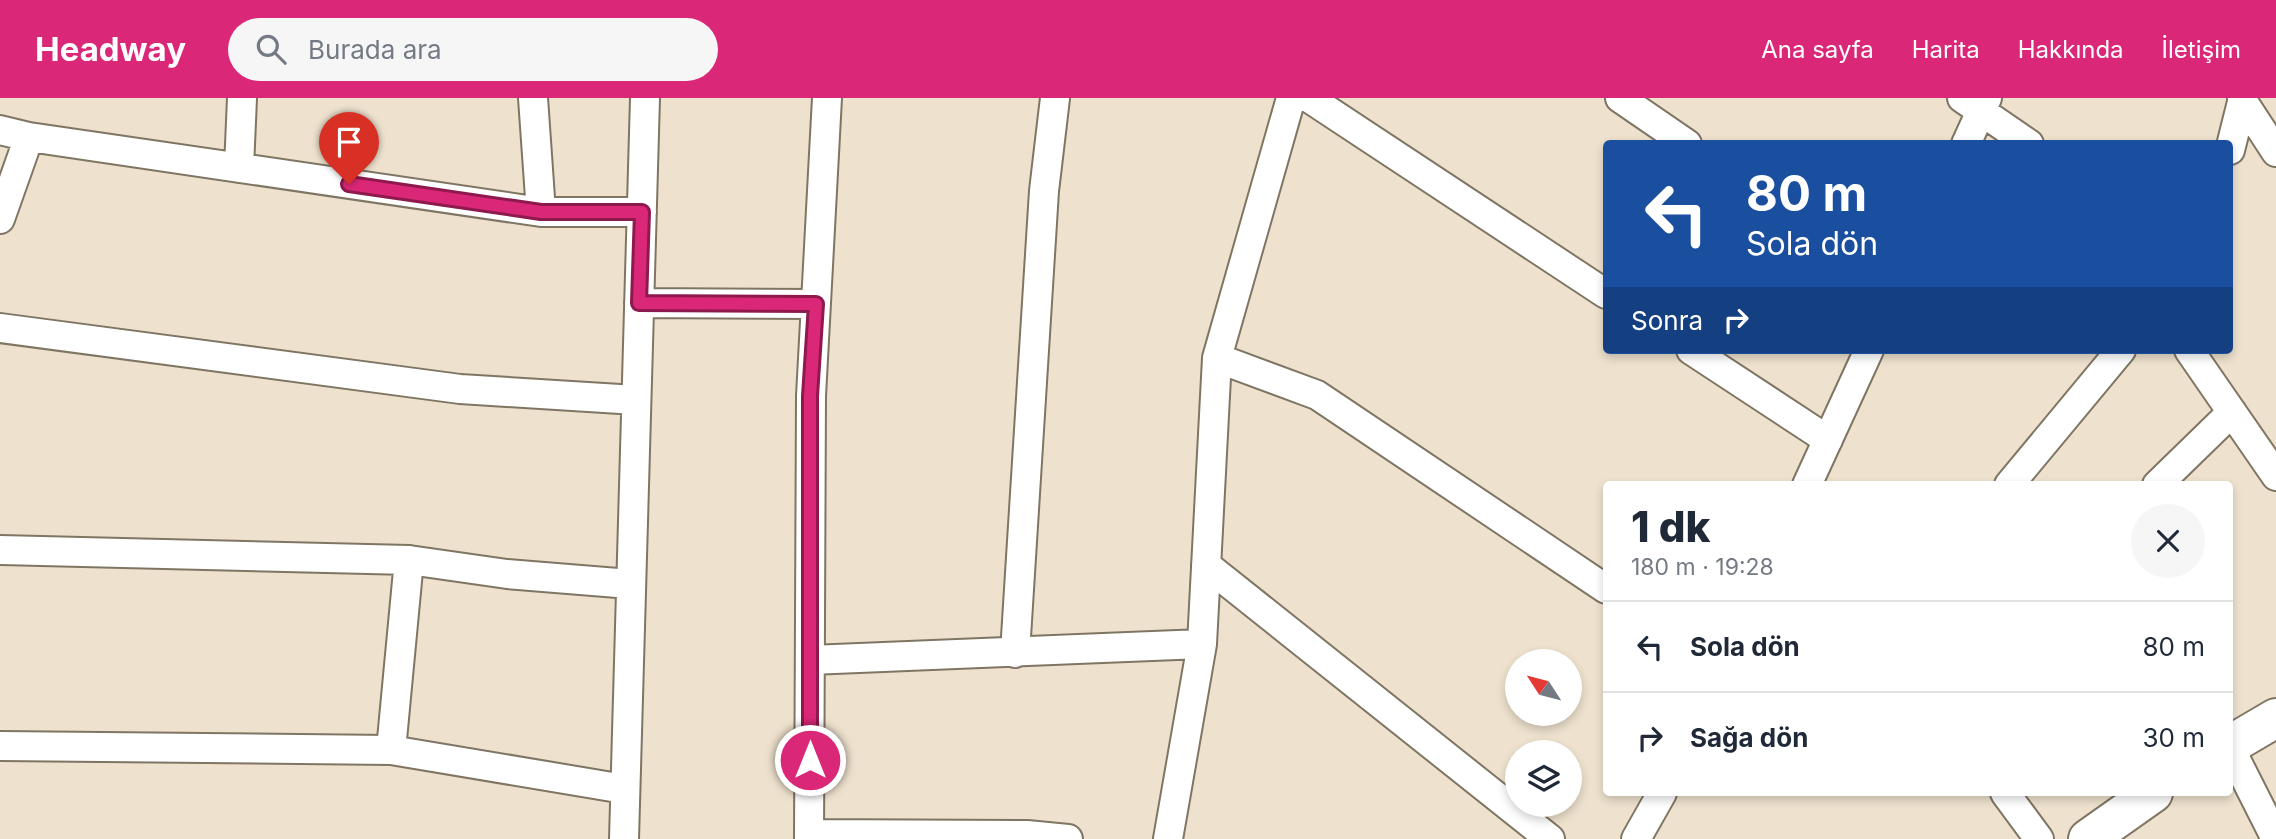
<!DOCTYPE html>
<html lang="tr">
<meta charset="utf-8">
<style>
body{margin:0;font-family:Inter,sans-serif;background:#f6f6f7;color:#1f2937;height:100vh;display:flex;flex-direction:column;font-size:26px;white-space:nowrap}
*{box-sizing:border-box;margin:0}
p{font-size:23px;color:#747a83}
.icon{flex:none;width:38px;height:38px;fill:none;stroke:currentColor;stroke-width:2;stroke-linecap:round;stroke-linejoin:round}
.map{position:relative;flex:1;overflow:hidden}
.drawer{position:absolute;left:1603px;top:383px;width:630px;height:315px;display:flex;flex-direction:column;background:#fff;border-radius:7px;box-shadow:0 4px 10px #0003}
.drawer>*{flex:none}
.top-card{position:absolute;left:1603px;top:42px;width:630px;height:214px;border-radius:7px;box-shadow:0 4px 10px #0003;background:#1a4fa0;color:#fff;overflow:hidden}
.needle{width:46px;rotate:306deg}
.tools{position:absolute;left:1505px;top:551px;display:grid;gap:14px}
.tools a{display:grid;place-items:center;width:77px;height:77px;border-radius:50%;background:#fff;box-shadow:0 4px 10px #0003;font-size:35px}
.pin{position:absolute;display:grid;place-items:center;width:60px;height:60px;color:#fff;margin:-72px -30px;border-radius:50% 50% 50% 0;rotate:-45deg;box-shadow:0 0 7px #0007}
.pin .icon{rotate:45deg}
.me{position:absolute;width:77px;margin:-38px;rotate:0deg;stroke-linejoin:round;filter:drop-shadow(0 0 5px #0008)}
.turn{display:flex;align-items:center;gap:24px;height:147px;padding:0 28px;font-size:32px}
.turn .icon{width:91px;height:91px;stroke-width:2.5}
.turn b{display:block;font-size:49px;line-height:60px}
.then{display:flex;align-items:center;height:66px;padding:0 28px;background:#0003;gap:14px;font-size:26px}
.round{display:grid;place-items:center;flex:none;width:74px;height:74px;border-radius:37px;background:#f6f6f7}
.summary{display:flex;align-items:center;justify-content:space-between;height:119px;padding:0 28px}
h1{font-size:42px;font-weight:800;line-height:52px}
ul{padding:0;list-style:none}
li{display:flex;align-items:center;gap:21px;height:91px;padding:0 28px;border-top:2px solid #e0e1e3}
li div{flex:1}
li b{display:block;font-size:26px}
li em{font-style:normal}
header{display:flex;align-items:center;gap:42px;box-sizing:border-box;height:98px;padding:0 35px;background:#db2777;color:#fff}
header strong{font-size:33px}
nav{display:flex;gap:38px;margin-inline-start:auto;font-size:24px}
.search{width:490px;height:63px;background:#f6f6f7;display:flex;align-items:center;gap:18px;box-sizing:border-box;padding:0 24px;border-radius:38px;color:#747a83;font-size:26px}
.map>svg:first-child{display:block}
</style>
<header>
<strong>Headway</strong>
<div class="search"><svg class="icon" aria-label="search" viewBox="0 0 24 24"><circle cx="10" cy="10" r="6"/><path d="M15 15l6 6"/></svg>Burada ara</div>
<nav><a>Ana sayfa</a><a>Harita</a><a>Hakkında</a><a>İletişim</a></nav>
</header>
<div class="map">
<svg width="2276" height="741" viewBox="0 0 2276 741">
<rect width="100%" height="100%" fill="#eee2ce"/>
<g fill="none" stroke-linecap="round" stroke-linejoin="round">
<defs>
<path id="minor" d="M533 0 541 114
M1309 0 1606 196
M1620 0 1687 46
M1962 0 2029 46
M2242 2 2276 54
M0 32 29 39 541 114H642
M1966 46 1987 0
M2230 52 2243 0
M239 70 242 0
M0 121 29 39
M639 205 816 206
M0 230 460 291 636 302
M1691 252 1828 342
M2189 252 2276 378
M1217 260 1317 297 1606 491
M1807 387 1869 252
M2009 387 2121 252
M2157 387 2232 314
M0 452 409 462 507 476 630 486
M1206 467 1550 741
M1015 555 1044 93 1055 0
M810 562 1202 546
M0 648 391 652 624 691
M2230 650 2276 741
M391 652 409 462
M2005 695 2039 741
M809 736 1027 737 1068 741
M624 741 645 0
M809 741 811 298 827 0
M1168 741 1202 546 1217 260 1291 0
M1636 741 1662 695"/>
<path id="secondary" d="M2230 647 2276 620
M2088 741 2153 695"/>
</defs>
<use href="#minor" stroke="#7f7563" stroke-width="32"/>
<use href="#secondary" stroke="#7f7563" stroke-width="42"/>
<use href="#minor" stroke="#fff" stroke-width="28"/>
<use href="#secondary" stroke="#fff" stroke-width="38"/>
</g>
<g fill="none" stroke-linecap="round" stroke-linejoin="round">
<defs>
<path id="route" d="M349 86 541 114H642L639 205 816 206 810 298V662"/>
</defs>
<use href="#route" stroke="#8e194d" stroke-width="18"/>
<use href="#route" stroke="#db2777" stroke-width="12"/>
</g>
</svg>
<div class="tools">
<a><svg class="needle" viewBox="-14 -14 28 28"><path d="M0-13l5 13h-10z" fill="#e53935"/><path d="M0 13l5-13h-10z" fill="#747a83"/></svg></a>
<a><svg class="icon" aria-label="layers" viewBox="0 0 24 24"><path d="M12 4l9 5-9 5-9-5zM3 14l9 5 9-5"/></svg></a>
</div>
<div class="pin" style="left:349px;top:86px;background:#d93025"><svg class="icon" aria-label="arrive" viewBox="0 0 24 24"><path d="M6 21V4h12l-3 4 3 4H6"/></svg></div>
<svg class="me" style="left:810px;top:662px" viewBox="-20 -20 40 40"><circle r="17" fill="#db2777" stroke="#fff" stroke-width="3"/><path d="M0-11L8 9 0 5-8 9z" fill="#fff"/></svg>
<div class="top-card">
<div class="turn"><svg class="icon" aria-label="left" viewBox="0 0 24 24"><path d="M17 20v-9H6M10 6l-5 5 5 5"/></svg><div><b>80 m</b>Sola dön</div></div>
<div class="then">Sonra<svg class="icon" aria-label="right" viewBox="0 0 24 24"><path d="M7 20v-9h11M14 6l5 5-5 5"/></svg></div>
</div>
<section class="drawer">
<div class="summary"><div><h1>1 dk</h1><p>180 m · 19:28</p></div><a class="round"><svg class="icon" aria-label="close" viewBox="0 0 24 24"><path d="M6 6l12 12M18 6L6 18"/></svg></a></div>
<ul>
<li><svg class="icon" aria-label="left" viewBox="0 0 24 24"><path d="M17 20v-9H6M10 6l-5 5 5 5"/></svg><div><b>Sola dön</b></div><em>80 m</em></li>
<li><svg class="icon" aria-label="right" viewBox="0 0 24 24"><path d="M7 20v-9h11M14 6l5 5-5 5"/></svg><div><b>Sağa dön</b></div><em>30 m</em></li>
</ul>
</section>
</div>
